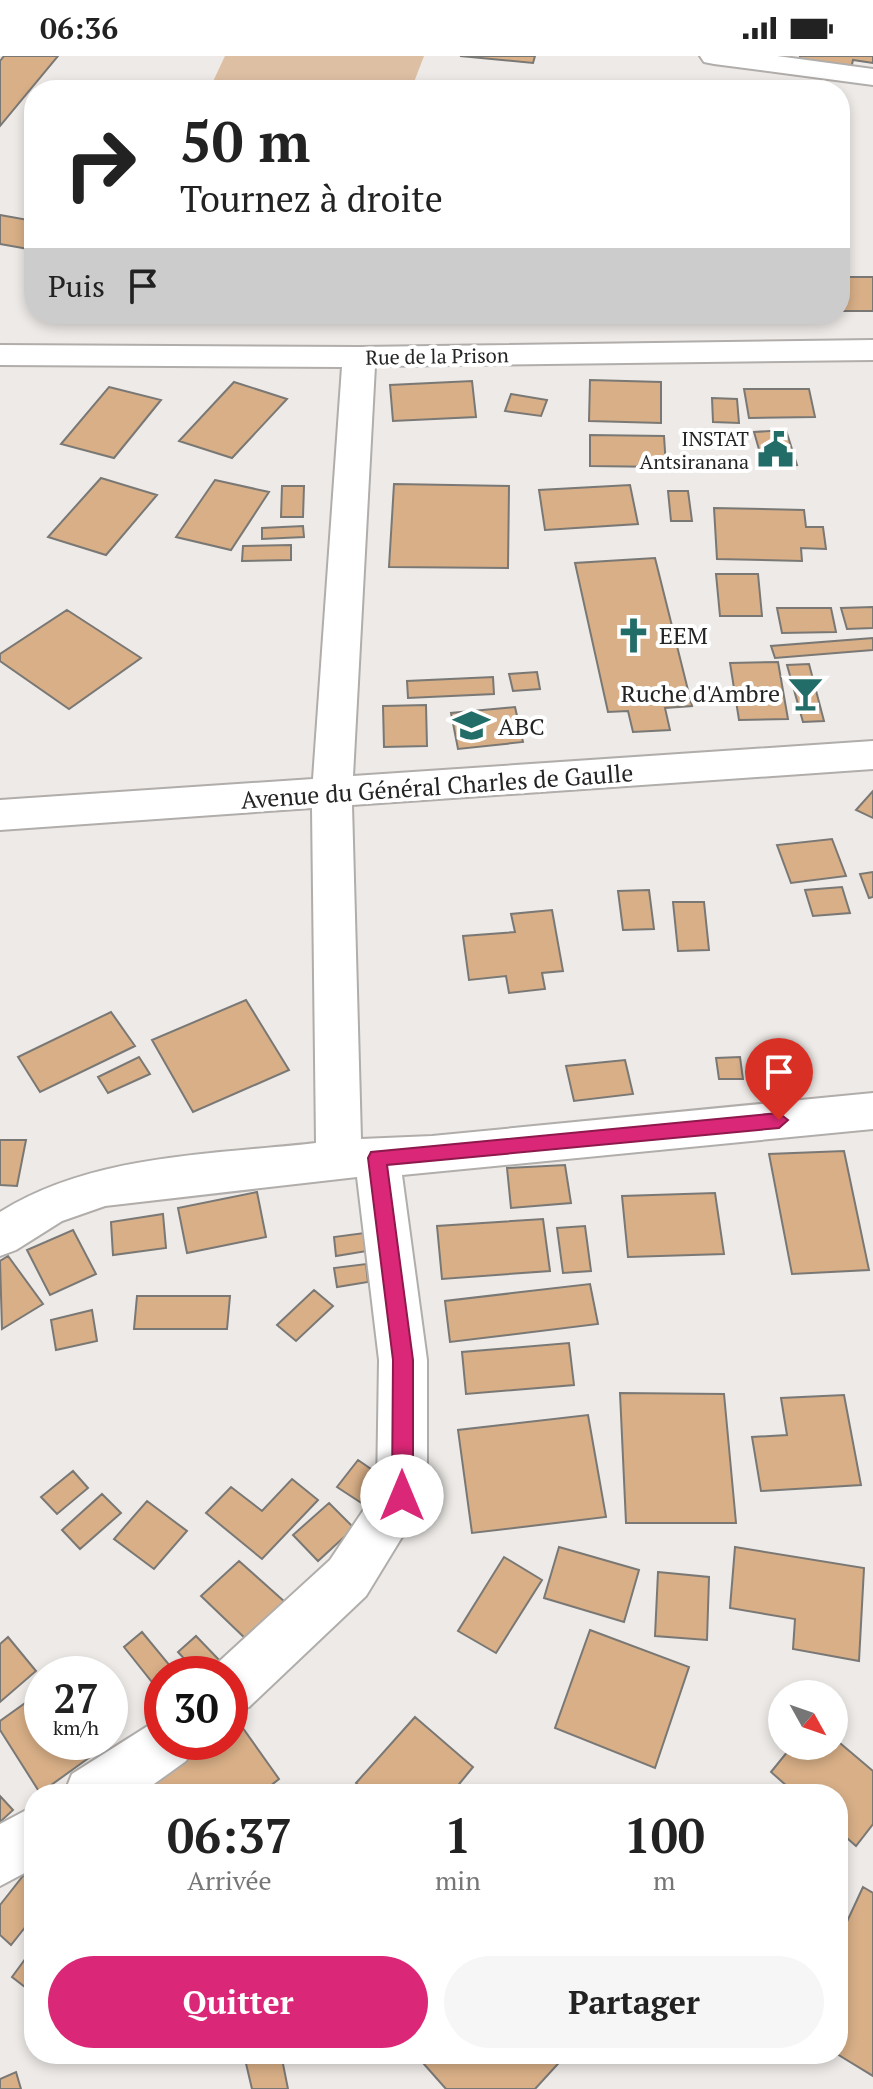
<!DOCTYPE html>
<html lang="fr">
<meta charset="utf-8">
<style>
body{margin:0;font-family:"PT Serif",serif;background:#f6f6f6;color:#222;height:100vh;display:flex;flex-direction:column;font-size:30px;white-space:nowrap}
*{box-sizing:border-box;margin:0}
p{font-size:26px;color:#767676}
.icon{flex:none;width:44px;height:44px;fill:none;stroke:currentColor;stroke-width:2;stroke-linecap:round;stroke-linejoin:round}
.map{position:relative;flex:1;overflow:hidden}
.panel{position:absolute;left:24px;top:1728px;width:824px;height:280px;display:flex;flex-direction:column;background:#fff;border-radius:32px;box-shadow:0 4px 12px #0003}
.panel>*{flex:none}
.banner{position:absolute;left:24px;top:24px;width:826px;height:244px;border-radius:32px;box-shadow:0 4px 12px #0003;background:#fff;color:#222;overflow:hidden}
.needle{width:52px;rotate:130deg}
.controls{position:absolute;left:768px;top:1624px;display:grid;gap:16px}
.controls a{display:grid;place-items:center;width:80px;height:80px;border-radius:50%;background:#fff;box-shadow:0 4px 12px #0003;font-size:40px}
.speed{position:absolute;left:24px;top:1600px;display:flex;gap:16px;font-size:40px;font-weight:700;text-align:center}
.speed>*{display:grid;place-content:center;width:104px;height:104px;border-radius:50%;background:#fff;box-shadow:0 4px 12px #0003;line-height:1}
.speed small{font-size:20px;font-weight:400}
.speed .limit{border:12px solid #d22;background:#fff;color:#111}
.pin{position:absolute;display:grid;place-items:center;width:68px;height:68px;color:#fff;margin:-82px -34px;border-radius:50% 50% 50% 0;rotate:-45deg;box-shadow:0 0 8px #0007}
.pin .icon{rotate:45deg}
.me{position:absolute;width:88px;margin:-44px;rotate:0deg;stroke-linejoin:round;filter:drop-shadow(0 0 6px #0008)}
.turn{display:flex;align-items:center;gap:28px;height:168px;padding:0 24px;font-size:36px}
.turn .icon{width:104px;height:104px;stroke-width:2.5}
.turn b{display:block;font-size:56px;line-height:68px}
.then{display:flex;align-items:center;height:76px;padding:0 24px;background:#0003;gap:16px;font-size:30px}
.eta{display:flex;justify-content:space-evenly;align-items:center;height:136px;text-align:center}
.eta b{font-size:48px;font-weight:800;line-height:56px}
.cta{display:flex;gap:16px;margin-top:auto;padding:16px 24px}
.cta a{flex:1;height:92px;border-radius:48px;background:#db2777;color:#fff;font-size:32px;font-weight:800;line-height:92px;text-align:center}
.cta a+a{background:#f6f6f6;color:#222}
.status{display:flex;justify-content:space-between;align-items:center;height:56px;padding:0 40px;background:#fff;direction:ltr}
.status svg{height:22px;fill:currentColor}
.map>svg:first-child{display:block}
</style>
<div class="status"><b>06:36</b><svg viewBox="0 0 49 12"><path d="M0 12V9h3v3zM5 12V6h3v6zM10 12V3h3v9zM15 12V0h3v12zM26 1h20v11H26zM47 4h2v5h-2z"/></svg></div>
<div class="map">
<svg width="873" height="2033" viewBox="0 0 873 2033">
<rect width="100%" height="100%" fill="#edeae7"/>
<path fill="#ddbfa3" d="M225 0H424L411 34H209Z"/>
<path fill="#d8af87" stroke="#7a7875" stroke-width="2" d="M4 0H58L0 70V5Z
M460 0H535L533 7Z
M800 0H873V7L853 4 851 13 799 7Z
M0 159 34 165V194L0 188Z
M840 221H873V255H840Z
M590 324 661 326V367L589 365Z
M472 325 476 361 393 365 390 329Z
M234 326 287 343 232 402 179 385Z
M109 331 161 344 114 402 61 388Z
M744 333H809L815 361 749 362Z
M511 338 547 344 541 360 505 355Z
M712 342 737 343 739 367 713 366Z
M786 374 797 409 764 411 754 376Z
M590 379 664 380 666 411 590 410Z
M101 422 157 439 106 499 48 481Z
M215 424 269 436 231 494 176 481Z
M394 428 509 430 508 512 389 511Z
M630 429 638 468 545 474 539 434Z
M282 430H304L303 461H281Z
M668 435H688L692 465H671Z
M714 452 804 454 806 471H823L826 493 801 492 802 505 717 503Z
M303 470 304 481 262 483V472Z
M291 489V504L242 505 243 490Z
M655 502 692 650 665 652 670 674 633 676 628 655 608 656 575 507Z
M716 518H758L762 560H720Z
M873 551V572L847 573 841 552Z
M777 552H831L836 576 782 577Z
M67 554 141 602 69 653 0 605V598Z
M873 582V594L775 602 771 590Z
M778 606 788 663 739 664 730 607Z
M809 608 824 665 803 666 787 609Z
M537 616 540 633 513 635 509 618Z
M493 621 494 638 408 642 407 625Z
M426 649 427 690 384 691 383 650Z
M515 651 523 686 458 693 451 657Z
M873 735V762L856 754Z
M832 783 846 820 791 827 777 789Z
M873 816V841L869 842 860 818Z
M842 831 850 857 813 860 805 834Z
M649 834 654 873 623 874 618 835Z
M673 846H704L709 894 678 895Z
M552 854 563 915 542 917 545 933 509 937 506 920 469 924 463 880 515 876 511 858Z
M246 944 289 1014 193 1056 152 984Z
M111 956 135 990 40 1036 18 1001Z
M139 1001 150 1018 108 1037 98 1021Z
M740 1001 743 1023H719L716 1002Z
M625 1004 633 1038 574 1045 566 1010Z
M0 1084H26L17 1130 0 1129Z
M844 1095 869 1214 792 1218 769 1098Z
M565 1109 571 1147 511 1152 507 1112Z
M257 1136 266 1181 187 1197 178 1152Z
M715 1137 724 1198 628 1201 622 1140Z
M163 1158 166 1192 113 1199 111 1166Z
M543 1163 550 1215 442 1223 437 1170Z
M585 1170 591 1215 563 1217 557 1172Z
M73 1174 96 1218 50 1239 27 1194Z
M364 1177 367 1195 336 1200 334 1181Z
M8 1200 43 1248 2 1273 0 1205Z
M366 1208 368 1226 337 1231 334 1212Z
M590 1228 598 1268 450 1286 445 1245Z
M314 1234 333 1250 296 1285 277 1269Z
M137 1240H230L227 1273H134Z
M92 1254 97 1285 56 1294 51 1264Z
M569 1287 574 1329 466 1338 462 1296Z
M620 1337 724 1338 736 1467H626Z
M844 1339 861 1429 761 1435 752 1381 787 1379 781 1342Z
M588 1359 606 1461 472 1477 458 1374Z
M358 1404 387 1424 366 1450 337 1431Z
M73 1415 88 1432 57 1458 41 1441Z
M292 1423 318 1444 262 1503 206 1457 231 1431 262 1455Z
M102 1438 121 1457 80 1493 62 1474Z
M147 1445 187 1475 154 1513 114 1483Z
M329 1447 354 1472 318 1505 293 1479Z
M559 1491 639 1514 624 1566 544 1542Z
M735 1491 864 1512 859 1605 793 1593 795 1563 730 1552Z
M504 1501 542 1524 496 1597 458 1575Z
M239 1505 285 1546 248 1585 201 1540Z
M658 1516 709 1521 707 1584 655 1580Z
M590 1574 689 1611 655 1712 555 1672Z
M142 1576 171 1611 152 1626 124 1591Z
M196 1580 222 1607 211 1618H198L178 1596Z
M8 1581 36 1615 0 1646V1588Z
M42 1635V1686H101L104 1691 40 1737 0 1674V1665Z
M235 1661 279 1723 260 1738H144L140 1731 201 1686H230V1664Z
M415 1661 473 1711 451 1738H367L356 1727Z
M834 1682 873 1715V1768L856 1790 838 1774V1738H796L771 1716 792 1690H834Z
M0 1740 13 1754 0 1766Z
M34 1806V1860L11 1889 0 1879V1849Z
M863 1831 873 1837V2020L837 1998 838 1885Z
M34 1891V1938L12 1921Z
M281 1998 288 2033H252L244 1999Z
M415 1998H567L535 2033H446Z
M16 2016 21 2033H0V2023Z"/>
<g fill="none" stroke-linecap="round" stroke-linejoin="round">
<defs>
<path id="street" d="M700 0H777L873 13V29L714 8 704 6Z
M873 284V304L375 310 353 720 873 685V713L352 749 361 1083 432 1080 873 1037V1073L402 1119 427 1304V1440L366 1540 249 1651 230 1659V1618H209L211 1613 330 1504 377 1434 379 1304 357 1121 105 1150 62 1165 16 1194 0 1200V1156C93 1098 210 1099 316 1087L312 752 0 774V744L313 723 342 311 0 309V289L359 291Z
M162 1661V1686H194L186 1705 140 1738H64L72 1718Z
M34 1750V1812L0 1830V1768Z"/>
</defs>
<use href="#street" stroke="#b0adab" stroke-width="4"/>
<use href="#street" fill="#fff" fill-rule="evenodd"/>
</g>
<path fill="#db2777" stroke="#8e194d" stroke-width="2" d="M779 1057 788 1064 779 1072 387 1109 413 1304V1440L410 1447 402 1450 395 1447 392 1440 393 1304 368 1102 371 1096Z"/>
<defs>
<symbol id="civic-bare" viewBox="-9 -9 18 18"><path d="M-.6-6.5H3V-4.5H.6V-3L4-1V1h2V6H-6V1h2V-1L-.6-3ZM-1.2 2.5V6h2.4V2.5Z" fill="#236d68" stroke="#fff" stroke-width="2.5" paint-order="stroke"/></symbol>
<symbol id="church-bare" viewBox="-9 -9 18 18"><path d="M-1.2-6h2.4v3.5h3.3v2.4h-3.3V6h-2.4V-.1h-3.3v-2.4h3.3Z" fill="#236d68" stroke="#fff" stroke-width="2.5" paint-order="stroke"/></symbol>
<symbol id="bar-bare" viewBox="-9 -9 18 18"><path d="M-6-5H6L.8 .8V4.5H3.5V6h-7V4.5H-.8V.8Z" fill="#236d68" stroke="#fff" stroke-width="2.5" paint-order="stroke"/></symbol>
<symbol id="school-bare" viewBox="-9 -9 18 18"><path d="M0-5L7-2L0 1L-7-2ZM-4 1L0 2.5L4 1V4Q0 6-4 4Z" fill="#236d68" stroke="#fff" stroke-width="2.5" paint-order="stroke"/></symbol>
</defs>
<g fill-rule="evenodd">
<use href="#civic-bare" x="750" y="368" width="51" height="51"/>
<use href="#church-bare" x="608" y="554" width="51" height="51"/>
<use href="#bar-bare" x="780" y="612" width="51" height="51"/>
<use href="#school-bare" x="446" y="644" width="51" height="51"/>
</g>
<g text-anchor="middle" dominant-baseline="central" stroke-width="8" stroke-linejoin="round" paint-order="stroke">
<g font-size="20" fill="#252424" stroke="#fff">
<text transform="translate(437 300) rotate(-1)">Rue de la Prison</text>
</g>
<g font-size="20" fill="#252424" stroke="#fff" text-anchor="end">
<text x="749" y="382">INSTAT<tspan x="749" dy="23">Antsiranana</tspan></text>
</g>
<g font-size="24" fill="#252424" stroke="#fff" text-anchor="start">
<text x="659" y="579">EEM</text>
<text x="780" y="637" text-anchor="end">Ruche d'Ambre</text>
<text x="498" y="670">ABC</text>
</g>
<g font-size="24" fill="#252424" stroke="#fff">
<text transform="translate(437 730) rotate(-4)">Avenue du Général Charles de Gaulle</text>
</g>
</g>
</svg>
<div class="controls">
<a><svg class="needle" viewBox="-14 -14 28 28"><path d="M0-13l5 13h-10z" fill="#e53935"/><path d="M0 13l5-13h-10z" fill="#767676"/></svg></a>
</div>
<div class="speed"><div>27<small>km/h</small></div><div class="limit">30</div></div>
<div class="pin" style="left:779px;top:1064px;background:#d93025"><svg class="icon" aria-label="arrive" viewBox="0 0 24 24"><path d="M6 21V4h12l-3 4 3 4H6"/></svg></div>
<svg class="me" style="left:402px;top:1440px" viewBox="-20 -20 40 40"><circle r="19" fill="#fff"/><path d="M0-13L10 11 0 6-10 11z" fill="#db2777"/></svg>
<div class="banner">
<div class="turn"><svg class="icon" aria-label="right" viewBox="0 0 24 24"><path d="M7 20v-9h11M14 6l5 5-5 5"/></svg><div><b>50 m</b>Tournez à droite</div></div>
<div class="then">Puis<svg class="icon" aria-label="arrive" viewBox="0 0 24 24"><path d="M6 21V4h12l-3 4 3 4H6"/></svg></div>
</div>
<section class="panel">
<div class="eta">
<div><b>06:37</b><p>Arrivée</p></div>
<div><b>1</b><p>min</p></div>
<div><b>100</b><p>m</p></div>
</div>
<div class="cta"><a>Quitter</a><a>Partager</a></div>
</section>
</div>
